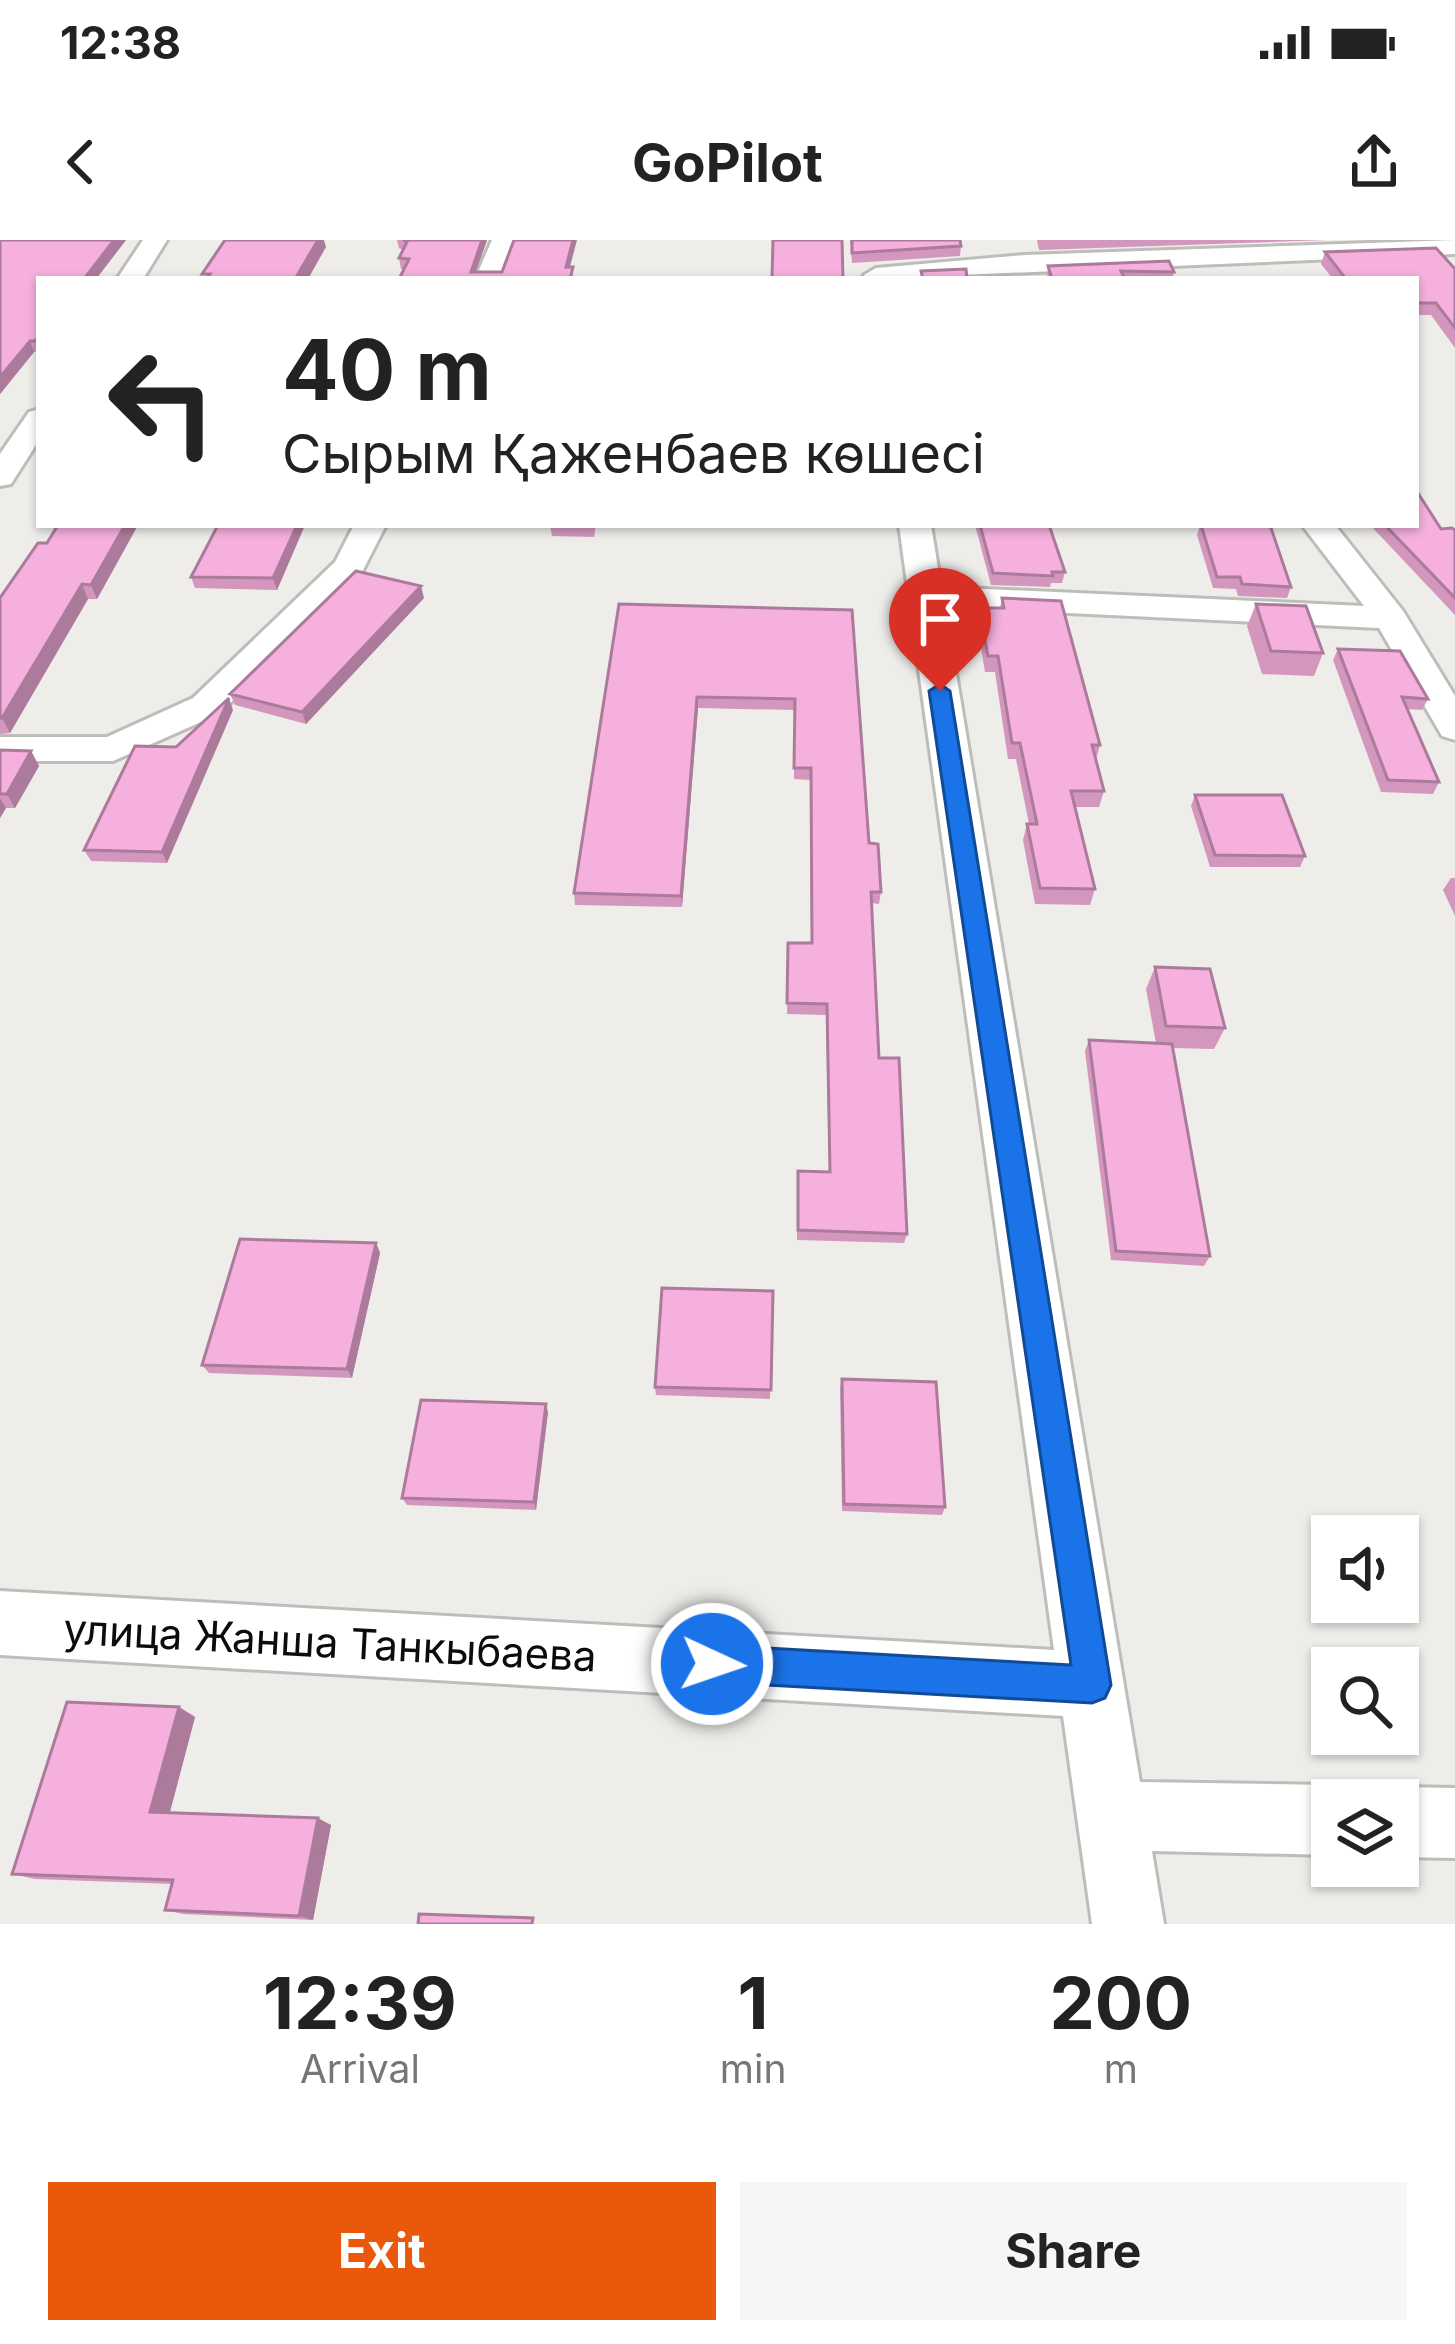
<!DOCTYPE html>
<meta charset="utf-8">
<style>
body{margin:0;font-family:Inter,sans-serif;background:#f6f6f6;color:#222;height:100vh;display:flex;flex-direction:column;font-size:45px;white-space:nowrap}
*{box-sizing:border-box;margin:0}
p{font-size:39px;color:#767676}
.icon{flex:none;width:66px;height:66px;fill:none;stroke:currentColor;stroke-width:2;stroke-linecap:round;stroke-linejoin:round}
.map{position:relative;height:1684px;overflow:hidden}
.panel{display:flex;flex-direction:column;background:#fff;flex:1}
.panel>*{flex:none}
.banner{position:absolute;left:36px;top:36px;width:1383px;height:252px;border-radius:0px;box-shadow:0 3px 9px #0004;background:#fff;color:#222;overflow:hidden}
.fabs{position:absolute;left:1311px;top:1275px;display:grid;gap:24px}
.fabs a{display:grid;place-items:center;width:108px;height:108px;border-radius:0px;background:#fff;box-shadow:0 3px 9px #0004;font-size:60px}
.pin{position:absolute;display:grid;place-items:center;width:102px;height:102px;color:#fff;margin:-123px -51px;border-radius:50% 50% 50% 0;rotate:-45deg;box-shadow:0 0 12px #0007}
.pin .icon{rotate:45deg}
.me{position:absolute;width:132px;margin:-66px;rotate:93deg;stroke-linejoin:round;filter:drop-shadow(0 0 9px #0008)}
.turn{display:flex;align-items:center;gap:42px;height:252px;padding:0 48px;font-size:54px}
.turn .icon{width:156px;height:156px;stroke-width:2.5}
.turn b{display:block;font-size:84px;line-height:102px}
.eta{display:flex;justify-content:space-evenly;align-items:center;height:204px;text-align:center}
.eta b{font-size:72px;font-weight:700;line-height:84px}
.primary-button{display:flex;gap:24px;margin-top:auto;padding:24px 48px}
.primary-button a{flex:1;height:138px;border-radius:0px;background:#ea580c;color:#fff;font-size:48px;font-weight:700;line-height:138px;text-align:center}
.primary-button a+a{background:#f6f6f6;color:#222}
.status{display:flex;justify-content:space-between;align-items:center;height:84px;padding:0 60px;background:#fff;direction:ltr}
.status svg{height:33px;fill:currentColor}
header{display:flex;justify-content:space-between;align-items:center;height:156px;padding:0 48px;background:#fff;font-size:54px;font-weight:700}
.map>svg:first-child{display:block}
</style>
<div class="status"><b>12:38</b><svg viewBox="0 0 49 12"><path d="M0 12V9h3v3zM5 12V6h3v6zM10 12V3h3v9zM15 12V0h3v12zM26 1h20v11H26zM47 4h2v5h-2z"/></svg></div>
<header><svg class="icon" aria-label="back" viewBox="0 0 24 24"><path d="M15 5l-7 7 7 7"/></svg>GoPilot<svg class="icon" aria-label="share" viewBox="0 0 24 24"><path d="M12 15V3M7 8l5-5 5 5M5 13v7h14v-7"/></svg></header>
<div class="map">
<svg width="1455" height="1684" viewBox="0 0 1455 1684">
<rect width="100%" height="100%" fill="#eeedea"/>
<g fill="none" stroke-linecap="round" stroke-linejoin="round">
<defs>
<path id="minor" d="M143 0H167L143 39H117Z
M492 0H516L501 39H475Z
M1455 0V14L866 39 864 35 876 28 1025 15Z
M39 169V200L11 244 0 246V214L29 172Z
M354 285H386L361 334 219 474 113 521H0V497H107L193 458 335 322Z
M899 285H931L941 347 1364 366 1302 285H1335L1403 371 1455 456V500L1442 496 1379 388 945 367 1140 1542 1332 1545 1358 1560H1332V1615L1152 1611 1164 1684H1092L1063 1476 0 1415V1351L1054 1410Z
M1398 1547 1455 1548V1618L1398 1617V1560H1373Z"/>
</defs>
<use href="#minor" stroke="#bdbdba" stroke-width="6"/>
<use href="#minor" fill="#fff" fill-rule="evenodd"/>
</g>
<path fill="#d397be" d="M0 0H126L96 39H39V112H34L0 154Z
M397 0H487L476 32H502L570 27 574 39 401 29 399 18 403 10 399 8Z
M850 0H960L961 6 960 16 852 23Z
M1037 0H1326L1039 10Z
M1325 12 1455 29V108L1431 75H1416V39H1333L1321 24Z
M1048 26 1174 32 1172 39H1047Z
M138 285 97 359H88L10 493 0 494V358L47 303Z
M305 285 277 350 195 348 191 337Z
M550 285H596L594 297 552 296Z
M975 285H1049L1065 332 1062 343H1051L1050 347 991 345Z
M1200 285H1270L1291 347 1287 358 1238 356 1236 349 1213 348 1197 295Z
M1370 285H1416L1455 290V375Z
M424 358 306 484 235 465 230 454Z
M1002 358 1100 505 1096 520 1104 551 1099 567H1075L1095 649 1090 665 1035 664 1023 600 1027 584H1029L1016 519H1008L995 432H985L977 384 979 368H1000Z
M619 364 852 370 869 603 881 652 879 664 872 663 879 818 907 994 904 1003 797 1000V941L829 932 826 775 787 774 788 703H811L810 540 794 539V470L698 468 682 667 575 665 574 653Z
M1256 364 1323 413 1314 436 1262 434 1247 386Z
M1338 409 1428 459 1422 470 1407 469 1439 542 1433 554 1381 552 1333 420Z
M233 470 167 623 91 621 84 610Z
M0 510 31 511 39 526 15 568H6L0 578Z
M1195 555 1305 616 1300 627H1210L1191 566Z
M1451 638H1455V676L1443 650Z
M1155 727 1225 788 1214 809 1173 808 1210 1016 1204 1026 1111 1020 1085 811 1089 800 1156 803 1146 749Z
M376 1003 380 1013 352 1138 209 1133 202 1125Z
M773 1051 770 1159 656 1155 655 1147Z
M842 1139 945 1267 942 1275 842 1271 840 1147Z
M548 1172 536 1270 407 1265 402 1258Z
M179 1467 195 1477 170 1572 331 1585 313 1680 183 1674 165 1670 172 1644 35 1639 12 1634Z"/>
<path fill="#ac7b9b" d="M114 0H126L96 39H84Z
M318 0H324L326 7 308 39H295Z
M482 0H487L473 39 471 32Z
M573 0H577L567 38 566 27Z
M30 101 34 112 0 154V137Z
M125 285H138L97 359 91 345Z
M297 285H305L277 350 273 338Z
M82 344 88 359 10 493 2 478Z
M421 346 424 358 306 484 302 472Z
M697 457 698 468 682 667 681 656Z
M229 458 233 470 167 623 162 612Z
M31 511 39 526 15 568 7 554Z
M0 558 6 568 0 578Z
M376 1003 380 1013 352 1138 347 1129Z
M546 1164 548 1172 536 1270 534 1262Z
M179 1467 195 1477 168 1579 150 1572Z
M318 1578 331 1585 313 1680 299 1676Z"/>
<path fill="#f5b0dd" stroke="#ac7b9b" stroke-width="3" d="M0 0H114L84 39H39V97L35 101H30L0 137Z
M225 0H318L295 39H206L210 34H202Z
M403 0H482L471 32H502L514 0H573L566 27H573L570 39H399L409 19 399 18 407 2Z
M773 0H842L843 39H772Z
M852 0H960L961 6 852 13Z
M1436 8 1455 29V88L1436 63H1416V39H1346L1325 12Z
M1169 21 1174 32 1121 31 1125 39H1052L1048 26Z
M966 29 967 39H923L921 31Z
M1416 250 1441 289 1452 288 1455 290V358L1385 285H1416Z
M58 285H125L91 345 82 344 2 478H0V358L38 303H47Z
M218 285H297L273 338 191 337Z
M980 285H1049L1065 332H1052L1053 336 993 333Z
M1201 285H1270L1291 347 1242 344 1240 337H1217Z
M356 331 421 346 302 472 230 454Z
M1002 358 1061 361 1100 505H1092L1104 551H1071L1095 649 1040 648 1027 584H1037L1020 503H1012L998 416H988L979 368H1004Z
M619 364 852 370 869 603 878 604 881 652H871L879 818H899L907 994 798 990V931L830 932 827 764 787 763 788 703H812L811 528H794L795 459 697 457 681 656 574 653Z
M1256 364 1306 366 1323 413 1271 411Z
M1338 409 1400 411 1428 459 1402 457 1439 542 1388 540Z
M229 458 162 612 84 610 135 506 176 507Z
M0 510 31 511 7 554H0Z
M1195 555H1282L1305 616 1215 615Z
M1155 727 1210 729 1225 788 1166 786Z
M1089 800 1172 804 1210 1016 1116 1011Z
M240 999 376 1003 347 1129 202 1125Z
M662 1048 773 1051 771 1150 655 1147Z
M842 1139 936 1142 945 1267 844 1264Z
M421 1160 546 1164 534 1262 402 1258Z
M67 1462 179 1467 150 1572 318 1578 299 1676 165 1670 173 1640 12 1634Z
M419 1674 533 1678 532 1684H418Z"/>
<path fill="#1a73e8" stroke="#114b97" stroke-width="3" d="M940 444 950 451 1111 1445 1105 1458 1092 1463 712 1442 699 1436 694 1424 699 1411 712 1405 1071 1425 929 451Z"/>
<g text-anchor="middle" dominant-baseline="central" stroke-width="12" stroke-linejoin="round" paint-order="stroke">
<g font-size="42" fill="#0c0c0b" stroke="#fff">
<text transform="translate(330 1402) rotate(3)">улица Жанша Танкыбаева</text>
</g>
</g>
</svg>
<div class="fabs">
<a><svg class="icon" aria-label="sound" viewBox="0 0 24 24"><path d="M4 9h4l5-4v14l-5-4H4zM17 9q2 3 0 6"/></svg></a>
<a><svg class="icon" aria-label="search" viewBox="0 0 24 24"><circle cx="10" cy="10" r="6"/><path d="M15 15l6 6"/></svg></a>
<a><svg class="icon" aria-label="layers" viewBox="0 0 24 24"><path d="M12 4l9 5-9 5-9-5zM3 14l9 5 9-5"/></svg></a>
</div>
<div class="pin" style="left:940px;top:451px;background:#d93025"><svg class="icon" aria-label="arrive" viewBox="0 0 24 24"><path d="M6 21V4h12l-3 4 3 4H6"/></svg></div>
<svg class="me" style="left:712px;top:1424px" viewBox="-20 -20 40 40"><circle r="17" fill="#1a73e8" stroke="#fff" stroke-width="3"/><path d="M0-11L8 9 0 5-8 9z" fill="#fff"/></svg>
<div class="banner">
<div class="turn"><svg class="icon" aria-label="left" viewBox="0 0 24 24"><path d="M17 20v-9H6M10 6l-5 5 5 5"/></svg><div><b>40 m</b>Сырым Қаженбаев көшесі</div></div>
</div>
</div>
<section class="panel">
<div class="eta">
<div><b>12:39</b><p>Arrival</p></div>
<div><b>1</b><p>min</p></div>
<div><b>200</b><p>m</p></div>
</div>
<div class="primary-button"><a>Exit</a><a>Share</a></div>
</section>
